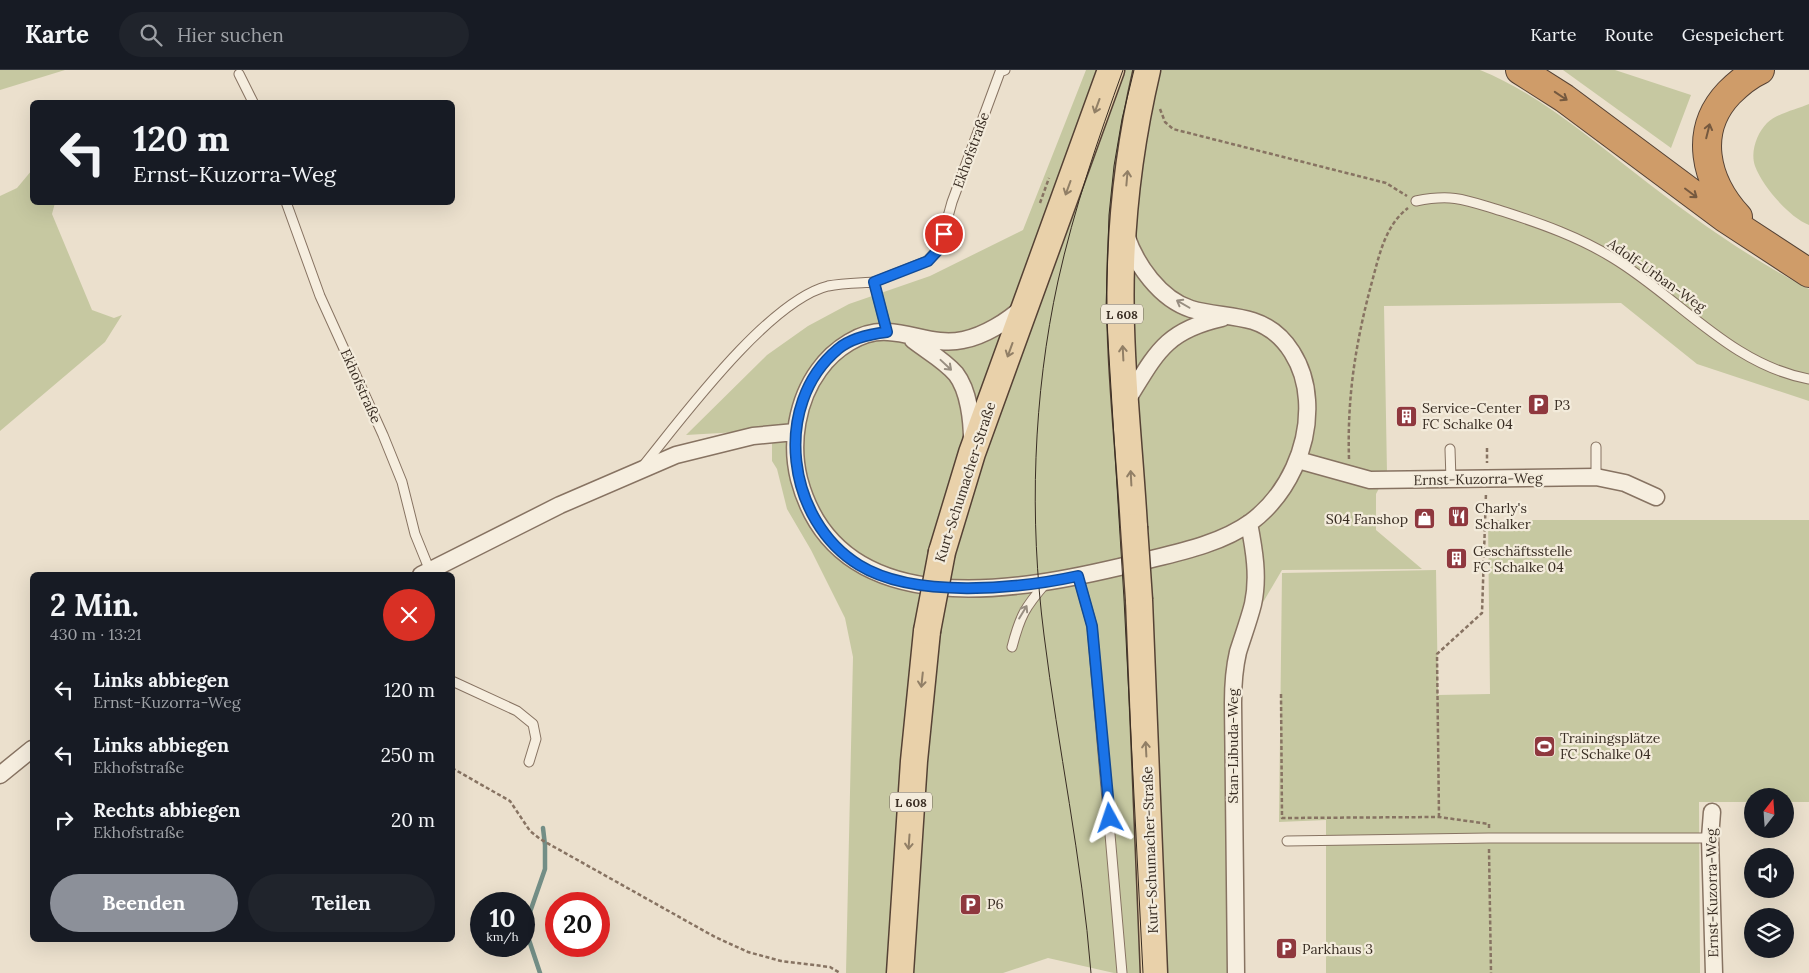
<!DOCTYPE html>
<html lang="de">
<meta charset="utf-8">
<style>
body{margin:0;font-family:Lora,serif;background:#20242c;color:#f1f3f6;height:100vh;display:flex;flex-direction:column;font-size:19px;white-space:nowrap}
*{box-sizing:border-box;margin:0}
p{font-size:16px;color:#9ea1a6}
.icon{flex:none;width:28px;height:28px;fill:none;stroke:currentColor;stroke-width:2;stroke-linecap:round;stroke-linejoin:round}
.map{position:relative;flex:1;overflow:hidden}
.drawer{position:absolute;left:30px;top:502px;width:425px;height:370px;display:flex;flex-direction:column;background:#171b24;border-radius:8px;box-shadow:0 5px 20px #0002}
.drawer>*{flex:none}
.top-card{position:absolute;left:30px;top:30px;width:425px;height:105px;border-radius:8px;box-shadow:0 5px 20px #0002;background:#171b24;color:#f1f3f6;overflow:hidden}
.needle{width:32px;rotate:17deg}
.fabs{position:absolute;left:1744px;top:718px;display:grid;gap:10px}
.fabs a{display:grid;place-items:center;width:50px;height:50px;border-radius:50%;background:#171b24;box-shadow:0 5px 20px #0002;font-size:25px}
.speed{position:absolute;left:470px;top:822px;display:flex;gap:10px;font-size:25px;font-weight:700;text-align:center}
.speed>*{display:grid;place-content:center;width:65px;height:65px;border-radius:50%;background:#171b24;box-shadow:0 5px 20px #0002;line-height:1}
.speed small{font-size:12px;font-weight:400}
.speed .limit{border:8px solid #d22;background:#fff;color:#111}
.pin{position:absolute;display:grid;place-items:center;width:42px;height:42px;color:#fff;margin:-21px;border:2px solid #fff;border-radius:50%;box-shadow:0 1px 5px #0007}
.me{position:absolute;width:55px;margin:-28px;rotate:355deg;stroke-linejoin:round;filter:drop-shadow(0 0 4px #0008)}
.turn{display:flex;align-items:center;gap:18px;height:105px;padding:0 20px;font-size:22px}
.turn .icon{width:65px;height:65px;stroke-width:2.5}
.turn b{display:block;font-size:35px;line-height:42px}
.round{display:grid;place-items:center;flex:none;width:52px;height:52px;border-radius:26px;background:#20242c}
.headline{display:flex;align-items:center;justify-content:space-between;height:85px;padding:0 20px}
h1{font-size:30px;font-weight:800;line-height:38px}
.primary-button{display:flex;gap:10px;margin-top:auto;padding:10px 20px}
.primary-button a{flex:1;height:58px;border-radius:30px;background:#8c9099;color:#fff;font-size:20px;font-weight:800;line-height:58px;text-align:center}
.primary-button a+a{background:#20242c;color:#f1f3f6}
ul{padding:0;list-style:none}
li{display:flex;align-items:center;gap:15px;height:65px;padding:0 20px}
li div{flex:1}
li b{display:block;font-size:19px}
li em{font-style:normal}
header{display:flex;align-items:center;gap:30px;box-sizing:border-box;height:70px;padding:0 25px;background:#171b24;border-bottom:1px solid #363941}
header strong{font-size:24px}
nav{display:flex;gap:28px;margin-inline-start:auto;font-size:18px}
.search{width:350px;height:45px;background:#20242c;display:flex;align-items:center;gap:12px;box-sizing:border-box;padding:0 18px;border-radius:28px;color:#9ea1a6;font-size:19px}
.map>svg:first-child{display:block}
</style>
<header>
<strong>Karte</strong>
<div class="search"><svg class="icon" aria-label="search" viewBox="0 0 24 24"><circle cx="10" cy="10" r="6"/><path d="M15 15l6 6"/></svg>Hier suchen</div>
<nav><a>Karte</a><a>Route</a><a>Gespeichert</a></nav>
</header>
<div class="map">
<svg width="1809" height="903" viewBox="0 0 1809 903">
<rect width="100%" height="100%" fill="#ebe0cd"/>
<path fill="#c6c8a1" d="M0 0H65L0 20Z
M1086 0H1480C1537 23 1586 65 1635 103 1690 146 1747 187 1809 219V331L1697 294 1621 233 1384 236 1387 403 1376 424V460L1422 499 1282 500 1248 558 1233 606 1236 903H1114L1048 888 1003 903H846L853 587 845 548 811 480 787 439 777 399 772 391V360L686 365 767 285 808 256 849 234 930 206 1023 160Z
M1563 0H1615L1691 25 1671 78Z
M1809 34V155C1789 147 1763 117 1755 96 1750 82 1757 63 1767 53 1776 44 1797 39 1809 34Z
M32 100V132L55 133 52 144 92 240 114 248 122 245 105 272 0 361V126L17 118Z
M1488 450H1809V732H1785V726H1752V732H1699L1700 903H1326V750L1279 752 1282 503 1436 500 1438 625 1490 624Z"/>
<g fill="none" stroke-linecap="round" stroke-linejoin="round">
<path stroke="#738e86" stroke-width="4.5" d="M540 903 527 864 530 842 545 799V775L543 758"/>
<defs>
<path id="lane" d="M239 4 253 32
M1416 131C1455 123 1468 131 1505 142 1542 154 1579 167 1613 188 1678 227 1731 295 1809 309
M286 132 320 226 383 365 402 412 415 464 430 501
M887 262 874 212 927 191 939 179 952 132 1000 2 1005 0
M1596 377V407
M1450 379 1451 410
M643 396C682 348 768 231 828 216 842 213 859 213 874 212
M1078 506 1092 556 1122 903
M1012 577C1020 546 1025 537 1046 513
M452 611 517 641 533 654 536 669 529 692
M1287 771 1489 768H1710"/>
<path id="street" d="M1023 237C1008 251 984 266 963 270 937 276 913 263 888 262 861 260 834 279 819 300 797 330 790 373 799 409 838 557 1021 521 1132 494 1170 484 1218 476 1251 452 1288 424 1310 376 1307 330 1305 297 1287 262 1253 251 1233 245 1211 245 1191 239 1160 229 1136 195 1126 165
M913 270C927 281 944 290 956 304 969 321 972 351 972 371
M1126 332C1156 284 1164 261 1222 248
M1298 390 1370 410 1596 407 1625 413 1656 427
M421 505 560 435 676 385 753 366 795 362
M0 705 32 679
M1712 742 1710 768 1714 903
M1236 903 1233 633C1233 616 1234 599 1238 582 1243 566 1249 550 1253 534 1259 507 1254 479 1249 453"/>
<path id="primary" d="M1134 457C1129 370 1118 282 1121 195 1123 129 1132 64 1147 0
M942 482 972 383 1111 0
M1139 530 1154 903
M900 903 914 691 927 561"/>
<path id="highway" d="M1520 0 1564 28 1725 148 1809 203
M1738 147C1705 111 1693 61 1729 23 1738 14 1749 5 1760 0"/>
</defs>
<use href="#lane" stroke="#877362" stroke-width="11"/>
<use href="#street" stroke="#877362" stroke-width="19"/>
<use href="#primary" stroke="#554235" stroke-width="29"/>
<use href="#highway" stroke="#554235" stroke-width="30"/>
<path stroke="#877362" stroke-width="2.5" stroke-dasharray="4 2.5" stroke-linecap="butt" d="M1160 39 1165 52 1173 59 1386 113 1407 126
M1040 133 1049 108
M1487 378V393
M1349 389C1347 325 1356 270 1373 208 1380 182 1386 155 1408 138
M1281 624 1282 748 1439 747 1489 754V758
M452 698 510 731 530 761 540 769 715 867 748 882 781 891 830 897 840 903
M1439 747 1437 584 1482 543 1486 423
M1489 779 1491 903"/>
<use href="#lane" stroke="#f6eedf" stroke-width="9"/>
<use href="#street" stroke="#f6eedf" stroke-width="16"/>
<use href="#primary" stroke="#e9d1aa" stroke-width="26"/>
<use href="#highway" stroke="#cf9c69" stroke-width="28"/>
<path stroke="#392d23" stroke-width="1" d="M1134 0 1122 49 1114 96 1109 145 1106 238 1124 529 1143 903
M1091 903C1082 789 1058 678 1044 565 1029 448 1033 326 1058 211 1074 139 1098 69 1123 0"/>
<defs>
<path id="primary-bridge" d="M1134 457 1139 530
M927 561 942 482"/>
</defs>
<use href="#primary-bridge" stroke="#554235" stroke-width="29" stroke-linecap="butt"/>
<use href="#primary-bridge" stroke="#e9d1aa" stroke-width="26"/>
</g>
<defs><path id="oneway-shaft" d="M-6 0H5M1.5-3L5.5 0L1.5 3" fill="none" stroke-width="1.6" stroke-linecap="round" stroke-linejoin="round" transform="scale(1.25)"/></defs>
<g stroke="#75593f">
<use href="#oneway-shaft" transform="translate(1561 26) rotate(34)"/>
<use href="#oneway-shaft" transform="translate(1708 61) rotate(-76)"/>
<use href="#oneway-shaft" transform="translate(1691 123) rotate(37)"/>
</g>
<g stroke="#917f66">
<use href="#oneway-shaft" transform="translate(1097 36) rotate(110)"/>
<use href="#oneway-shaft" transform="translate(1127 108) rotate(-85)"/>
<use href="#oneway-shaft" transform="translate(1068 118) rotate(110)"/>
<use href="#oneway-shaft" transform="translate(1010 280) rotate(110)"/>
<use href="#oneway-shaft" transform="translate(1123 283) rotate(-93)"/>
<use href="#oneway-shaft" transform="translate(1131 408) rotate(-93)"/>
<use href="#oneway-shaft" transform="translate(922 610) rotate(96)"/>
<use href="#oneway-shaft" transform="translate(1146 679) rotate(-93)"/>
<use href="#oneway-shaft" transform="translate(909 772) rotate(94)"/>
</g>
<g stroke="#988e81">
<use href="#oneway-shaft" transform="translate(1183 234) rotate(-150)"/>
<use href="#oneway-shaft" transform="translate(946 295) rotate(43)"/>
<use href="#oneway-shaft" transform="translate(1023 542) rotate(-59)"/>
</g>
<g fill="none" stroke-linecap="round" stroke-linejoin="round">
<defs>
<path id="route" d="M944 164 939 179 928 191 874 212 887 262C870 264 851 268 838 279 771 335 787 451 859 495 914 529 1018 519 1078 506L1092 556 1110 748"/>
</defs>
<use href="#route" stroke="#114b97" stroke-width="12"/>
<use href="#route" stroke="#1a73e8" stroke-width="9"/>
</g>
<defs>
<symbol id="parking-square" viewBox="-11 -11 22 22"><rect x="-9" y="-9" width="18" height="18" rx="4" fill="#8f383e" stroke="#f3ebdb"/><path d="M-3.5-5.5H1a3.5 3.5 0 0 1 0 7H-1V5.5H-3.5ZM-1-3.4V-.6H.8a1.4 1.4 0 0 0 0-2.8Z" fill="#fff"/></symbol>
<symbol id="building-square" viewBox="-11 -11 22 22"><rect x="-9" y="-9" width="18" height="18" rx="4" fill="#8f383e" stroke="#f3ebdb"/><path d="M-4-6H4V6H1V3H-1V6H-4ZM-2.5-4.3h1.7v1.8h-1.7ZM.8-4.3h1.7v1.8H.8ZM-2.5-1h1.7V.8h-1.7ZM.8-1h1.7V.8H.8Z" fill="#fff"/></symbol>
<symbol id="restaurant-square" viewBox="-11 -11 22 22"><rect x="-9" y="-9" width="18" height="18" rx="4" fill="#8f383e" stroke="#f3ebdb"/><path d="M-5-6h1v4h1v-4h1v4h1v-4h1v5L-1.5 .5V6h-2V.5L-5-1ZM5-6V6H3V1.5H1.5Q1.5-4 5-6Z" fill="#fff"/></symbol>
<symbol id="shop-square" viewBox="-11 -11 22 22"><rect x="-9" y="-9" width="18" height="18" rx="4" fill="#8f383e" stroke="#f3ebdb"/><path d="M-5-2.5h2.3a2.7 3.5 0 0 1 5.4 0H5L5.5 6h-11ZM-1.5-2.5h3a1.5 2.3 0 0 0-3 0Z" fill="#fff"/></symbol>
<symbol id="stadium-square" viewBox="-11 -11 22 22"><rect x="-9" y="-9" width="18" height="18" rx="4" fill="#8f383e" stroke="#f3ebdb"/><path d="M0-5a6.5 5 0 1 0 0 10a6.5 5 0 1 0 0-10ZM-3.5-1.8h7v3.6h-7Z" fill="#fff"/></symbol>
</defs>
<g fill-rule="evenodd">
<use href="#parking-square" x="1526" y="322" width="25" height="25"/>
<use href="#building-square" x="1394" y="334" width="25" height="25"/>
<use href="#restaurant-square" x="1446" y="434" width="25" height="25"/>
<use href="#shop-square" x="1412" y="436" width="25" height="25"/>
<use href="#building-square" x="1444" y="476" width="25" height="25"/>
<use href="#stadium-square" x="1532" y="664" width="25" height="25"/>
<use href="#parking-square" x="958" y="822" width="25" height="25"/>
<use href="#parking-square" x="1274" y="866" width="25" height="25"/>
</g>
<g text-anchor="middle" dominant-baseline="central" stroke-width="4.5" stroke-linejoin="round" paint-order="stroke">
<g fill="#f3ebdb" stroke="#71665a" stroke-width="1">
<rect x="1101" y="234.5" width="42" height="19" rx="4"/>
<rect x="890" y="722.5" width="42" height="19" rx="4"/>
</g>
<g font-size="12" font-weight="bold" fill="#392d23">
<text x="1122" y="244">L 608</text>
<text x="911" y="732">L 608</text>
</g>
<g font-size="14" fill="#392d23" stroke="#f3ebdb">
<text transform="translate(971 80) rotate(-70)">Ekhofstraße</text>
<text transform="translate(1657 205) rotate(35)">Adolf-Urban-Weg</text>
<text transform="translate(361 316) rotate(66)">Ekhofstraße</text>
<text transform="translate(1478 409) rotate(-1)">Ernst-Kuzorra-Weg</text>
<text transform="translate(965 412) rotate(-72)">Kurt-Schumacher-Straße</text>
<text transform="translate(1233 676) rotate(-90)">Stan-Libuda-Weg</text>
<text transform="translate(1150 780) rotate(-92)">Kurt-Schumacher-Straße</text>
<text transform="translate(1712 823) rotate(-91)">Ernst-Kuzorra-Weg</text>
</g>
<g font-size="14" fill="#392d23" stroke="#f3ebdb" text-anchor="start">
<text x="1554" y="335">P3</text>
<text x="1422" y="338">Service-Center<tspan x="1422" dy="16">FC Schalke 04</tspan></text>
<text x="1475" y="438">Charly's<tspan x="1475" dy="16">Schalker</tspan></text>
<text x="1408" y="449" text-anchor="end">S04 Fanshop</text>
<text x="1473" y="481">Geschäftsstelle<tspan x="1473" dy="16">FC Schalke 04</tspan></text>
<text x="1560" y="668">Trainingsplätze<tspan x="1560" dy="16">FC Schalke 04</tspan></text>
<text x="987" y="834">P6</text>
<text x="1302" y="879">Parkhaus 3</text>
</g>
</g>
</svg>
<div class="fabs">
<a><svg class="needle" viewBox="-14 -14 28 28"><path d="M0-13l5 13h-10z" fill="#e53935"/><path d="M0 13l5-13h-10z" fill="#9ea1a6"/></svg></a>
<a><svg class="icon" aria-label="sound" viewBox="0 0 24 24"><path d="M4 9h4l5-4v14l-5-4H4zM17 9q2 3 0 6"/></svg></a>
<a><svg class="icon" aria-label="layers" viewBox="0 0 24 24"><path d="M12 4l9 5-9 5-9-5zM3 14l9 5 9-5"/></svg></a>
</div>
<div class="speed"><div>10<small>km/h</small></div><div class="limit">20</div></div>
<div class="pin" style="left:944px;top:164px;background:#d93025"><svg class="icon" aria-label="arrive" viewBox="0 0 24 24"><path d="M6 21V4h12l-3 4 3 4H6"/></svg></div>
<svg class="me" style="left:1110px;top:748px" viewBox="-20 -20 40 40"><path d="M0-17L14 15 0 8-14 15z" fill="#1a73e8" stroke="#fff" stroke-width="4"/></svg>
<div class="top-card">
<div class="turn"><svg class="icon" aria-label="left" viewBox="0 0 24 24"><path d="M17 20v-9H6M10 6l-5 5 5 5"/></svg><div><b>120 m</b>Ernst-Kuzorra-Weg</div></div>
</div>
<section class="drawer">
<div class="headline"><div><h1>2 Min.</h1><p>430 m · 13:21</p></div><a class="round" style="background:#d93025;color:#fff"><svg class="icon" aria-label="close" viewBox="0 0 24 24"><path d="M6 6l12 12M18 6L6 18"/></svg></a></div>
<ul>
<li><svg class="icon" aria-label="left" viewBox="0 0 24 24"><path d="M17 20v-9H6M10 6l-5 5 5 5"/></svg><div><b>Links abbiegen</b><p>Ernst-Kuzorra-Weg</p></div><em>120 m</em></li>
<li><svg class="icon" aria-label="left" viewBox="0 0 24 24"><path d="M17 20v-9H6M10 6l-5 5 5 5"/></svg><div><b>Links abbiegen</b><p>Ekhofstraße</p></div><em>250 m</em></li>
<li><svg class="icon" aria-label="right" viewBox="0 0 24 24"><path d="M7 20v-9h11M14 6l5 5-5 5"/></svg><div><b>Rechts abbiegen</b><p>Ekhofstraße</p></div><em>20 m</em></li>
</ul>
<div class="primary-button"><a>Beenden</a><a>Teilen</a></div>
</section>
</div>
